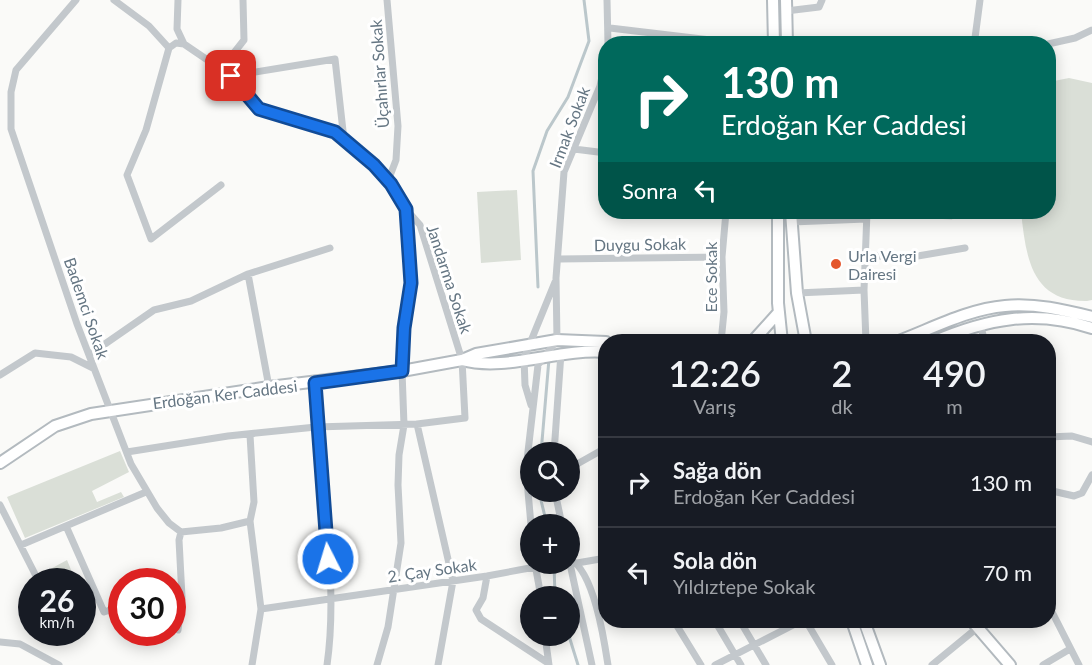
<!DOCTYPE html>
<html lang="tr">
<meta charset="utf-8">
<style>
body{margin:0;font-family:Lato,sans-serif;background:#20242c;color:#f1f3f6;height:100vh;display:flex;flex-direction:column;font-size:22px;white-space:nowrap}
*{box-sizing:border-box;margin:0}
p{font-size:20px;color:#9ea1a6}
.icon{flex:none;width:33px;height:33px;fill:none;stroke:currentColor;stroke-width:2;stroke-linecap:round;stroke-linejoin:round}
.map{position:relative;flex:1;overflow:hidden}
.panel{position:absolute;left:598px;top:334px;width:458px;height:294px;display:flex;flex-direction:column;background:#171b24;border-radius:24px;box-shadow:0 3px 15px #0003}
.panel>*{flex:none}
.hud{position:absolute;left:598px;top:36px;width:458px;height:183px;border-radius:24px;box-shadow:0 3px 15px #0003;background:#00695c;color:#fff;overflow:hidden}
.buttons{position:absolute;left:520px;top:442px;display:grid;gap:12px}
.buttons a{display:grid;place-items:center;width:60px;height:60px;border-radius:50%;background:#171b24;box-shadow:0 3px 15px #0003;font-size:30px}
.speed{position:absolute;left:18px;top:568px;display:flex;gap:12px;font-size:30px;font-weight:700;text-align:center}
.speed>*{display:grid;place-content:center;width:78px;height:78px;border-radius:50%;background:#171b24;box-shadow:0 3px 15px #0003;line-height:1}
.speed small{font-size:15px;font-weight:400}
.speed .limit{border:9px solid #d22;background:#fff;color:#111}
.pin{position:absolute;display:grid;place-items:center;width:51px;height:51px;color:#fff;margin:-26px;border-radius:12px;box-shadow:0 3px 9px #0006}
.me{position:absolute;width:66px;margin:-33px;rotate:355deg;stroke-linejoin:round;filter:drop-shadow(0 0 4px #0008)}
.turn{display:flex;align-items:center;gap:21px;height:126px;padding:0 24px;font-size:27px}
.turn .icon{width:78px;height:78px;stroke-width:2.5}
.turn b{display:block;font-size:42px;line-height:51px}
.then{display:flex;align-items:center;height:57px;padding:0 24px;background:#0003;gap:12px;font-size:22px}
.eta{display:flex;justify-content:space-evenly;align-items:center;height:102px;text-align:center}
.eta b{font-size:36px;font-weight:600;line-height:42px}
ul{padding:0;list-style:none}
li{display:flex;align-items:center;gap:18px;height:90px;padding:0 24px;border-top:2px solid #363941}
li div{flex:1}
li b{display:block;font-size:22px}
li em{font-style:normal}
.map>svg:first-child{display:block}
</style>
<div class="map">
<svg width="1092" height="665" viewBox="0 0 1092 665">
<rect width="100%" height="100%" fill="#fafaf8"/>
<path fill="#e8e9e9" d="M875 212H955L952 220Z"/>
<path fill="#dadfd7" d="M1069 78 1092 83V300L1087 301C1030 302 1026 255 1021 212H1048L1049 82Z
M517 190 521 260 481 263 477 192Z
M120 451 129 472 92 491 97 502 121 492 124 497 25 538 7 497Z
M67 560 76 582H67L45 572Z"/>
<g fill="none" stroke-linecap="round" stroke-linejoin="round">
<path stroke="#bbc7cb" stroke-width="3" d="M538 287 533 171 547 131 568 97 589 41 584 0
M541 453 549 359
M539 492 547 525
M554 564 555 597
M569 636 578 665"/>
<defs>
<path id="secondary" d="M773 0 774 44
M786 0 787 44
M778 212V303L782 342
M791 212 797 293 806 342
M752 342 779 312
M896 342C931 329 968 309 1005 306 1035 303 1064 310 1092 317
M933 342C986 319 1035 309 1092 328
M462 360C506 372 559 348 606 352
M0 463 55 426 91 414 269 387 402 371 462 360 476 354 557 340 606 342
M852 621 867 665
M864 621 880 665
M972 621 1010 665"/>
</defs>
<use href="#secondary" stroke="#b3babf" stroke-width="14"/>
<path stroke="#c3c8cc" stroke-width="7" d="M76 0 16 70 11 92V129L77 324 131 464 157 508 169 523 181 532 179 540 182 597 178 630
M114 0 149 26 169 48 176 43 184 44
M178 0 177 29 184 44 231 76 259 109 335 132 374 165 391 184 406 209 411 283 404 328 402 371 404 425 399 455 398 485 401 543 388 627 377 665
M387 0 398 126 396 160 388 181
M607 0 608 44
M980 0 975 38 988 44
M786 11 819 7 822 0
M610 28 744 44
M1048 44 1075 38 1092 30
M169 48 146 130 127 175 151 239 221 185
M222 68 244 40 243 0
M231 76 335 59 344 140
M574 149 606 153
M792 222 866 219
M865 255 906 258 965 248
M559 259 722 257
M248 274 269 387
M797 293 864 290
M980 324 985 342
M721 342 724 312 722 257 726 212
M866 342 864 290 867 212
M89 355 154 310 191 301 248 274 330 248
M0 375 35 353 71 357 93 368
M315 383C317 475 340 574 327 665
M531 405 525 385 524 358 555 282
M417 424 453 581 438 665
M250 435 254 502 250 521 261 609 252 665
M1048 437 1072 436 1092 442
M127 452 228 436 316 427 417 424 465 418 462 360 420 225 406 209
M554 453 561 353
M570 468 602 450 606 453
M1048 490 1074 496 1082 493 1092 475
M555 492 562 525
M0 505 37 578
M531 525 526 469 538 365 557 340 556 278 564 172 600 86 606 58
M66 526 104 612 122 606
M181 532 221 528 250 521
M21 545 146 492
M570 559C594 572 604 639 608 665
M577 563 606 558
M535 564 541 597
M570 564 592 665
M487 576 483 598 476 610 481 619 548 663
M1048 604 1079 665
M261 609 487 576 535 567
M674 621 701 665
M715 621 741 665
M740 621 766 665
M806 621 832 665
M545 636 549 665
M0 642 20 644 59 665
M715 665 801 621
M932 665 977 628
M1043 665 1070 649"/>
<use href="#secondary" stroke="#fff" stroke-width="10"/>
</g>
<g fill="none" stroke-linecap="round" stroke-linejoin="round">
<defs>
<path id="route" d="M231 76 259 109 335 132 374 165 391 184 406 209 411 283 404 328 402 371 315 383 328 559"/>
</defs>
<use href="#route" stroke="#114b97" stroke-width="15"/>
<use href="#route" stroke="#1a73e8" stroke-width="10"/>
</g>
<circle fill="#e4572e" stroke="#fff" stroke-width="2" cx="836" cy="264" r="6"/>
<g text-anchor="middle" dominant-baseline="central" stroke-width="6" stroke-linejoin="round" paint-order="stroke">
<g font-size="16" fill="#657683" stroke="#fff">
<text transform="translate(379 74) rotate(-94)">Üçahırlar Sokak</text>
<text transform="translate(569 127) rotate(-69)">Irmak Sokak</text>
<text transform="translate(640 244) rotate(-1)">Duygu Sokak</text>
<text transform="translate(710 277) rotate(-90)">Ece Sokak</text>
<text transform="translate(450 279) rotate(72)">Jandarma Sokak</text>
<text transform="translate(87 308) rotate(71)">Bademci Sokak</text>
<text transform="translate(225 394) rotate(-7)">Erdoğan Ker Caddesi</text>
<text transform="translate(432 570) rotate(-8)">2. Çay Sokak</text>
</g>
<g font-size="16" fill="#657683" stroke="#fff" text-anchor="start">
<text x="848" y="255">Urla Vergi<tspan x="848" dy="18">Dairesi</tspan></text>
</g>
</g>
</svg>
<div class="buttons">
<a><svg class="icon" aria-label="search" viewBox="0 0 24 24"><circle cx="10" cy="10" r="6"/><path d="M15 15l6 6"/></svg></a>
<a>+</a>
<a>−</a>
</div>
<div class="speed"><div>26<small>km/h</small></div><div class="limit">30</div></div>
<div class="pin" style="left:231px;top:76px;background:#d93025"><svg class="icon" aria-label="arrive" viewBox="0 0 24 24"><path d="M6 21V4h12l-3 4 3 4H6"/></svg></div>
<svg class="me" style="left:328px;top:559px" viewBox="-20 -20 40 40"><circle r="17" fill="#1a73e8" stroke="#fff" stroke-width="3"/><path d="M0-11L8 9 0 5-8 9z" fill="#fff"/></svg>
<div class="hud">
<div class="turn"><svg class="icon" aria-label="right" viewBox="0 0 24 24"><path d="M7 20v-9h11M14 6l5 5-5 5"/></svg><div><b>130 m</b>Erdoğan Ker Caddesi</div></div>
<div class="then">Sonra<svg class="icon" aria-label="left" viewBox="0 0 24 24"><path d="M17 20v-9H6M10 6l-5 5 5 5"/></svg></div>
</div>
<section class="panel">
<div class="eta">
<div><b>12:26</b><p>Varış</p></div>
<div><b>2</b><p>dk</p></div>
<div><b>490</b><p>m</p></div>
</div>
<ul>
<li><svg class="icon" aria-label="right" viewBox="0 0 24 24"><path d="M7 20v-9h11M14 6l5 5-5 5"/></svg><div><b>Sağa dön</b><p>Erdoğan Ker Caddesi</p></div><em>130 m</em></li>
<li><svg class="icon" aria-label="left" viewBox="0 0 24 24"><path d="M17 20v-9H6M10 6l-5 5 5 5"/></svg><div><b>Sola dön</b><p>Yıldıztepe Sokak</p></div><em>70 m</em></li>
</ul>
</section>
</div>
